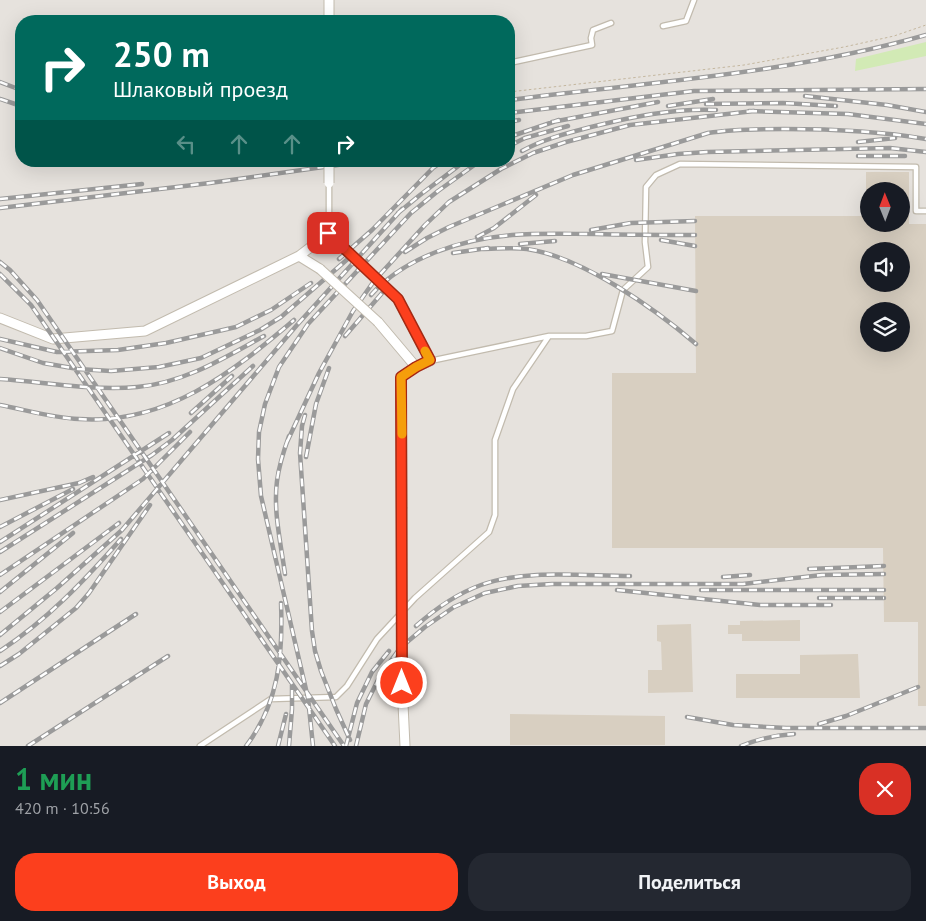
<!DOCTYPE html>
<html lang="ru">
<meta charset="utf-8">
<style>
body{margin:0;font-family:"PT Sans",sans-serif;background:#242831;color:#f1f3f6;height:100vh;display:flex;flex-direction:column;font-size:19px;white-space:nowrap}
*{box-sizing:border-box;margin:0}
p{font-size:16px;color:#9ea1a6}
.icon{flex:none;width:28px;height:28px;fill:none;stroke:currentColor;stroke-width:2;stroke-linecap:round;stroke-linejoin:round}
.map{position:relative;height:746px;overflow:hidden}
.details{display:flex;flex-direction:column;background:#171b24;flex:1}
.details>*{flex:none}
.hud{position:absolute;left:15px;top:15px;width:500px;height:152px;border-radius:20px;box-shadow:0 5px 20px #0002;background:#00695c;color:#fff;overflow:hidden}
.needle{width:32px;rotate:359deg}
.fabs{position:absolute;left:860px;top:182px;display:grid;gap:10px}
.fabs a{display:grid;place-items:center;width:50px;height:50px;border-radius:50%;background:#171b24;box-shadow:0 5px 20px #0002;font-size:25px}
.pin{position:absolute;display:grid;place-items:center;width:42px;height:42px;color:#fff;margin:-21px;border-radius:10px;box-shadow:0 2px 8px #0006}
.me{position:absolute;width:55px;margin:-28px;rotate:0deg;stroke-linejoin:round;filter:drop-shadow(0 0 4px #0008)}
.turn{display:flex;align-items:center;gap:18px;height:105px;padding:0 15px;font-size:22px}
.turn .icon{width:65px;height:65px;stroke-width:2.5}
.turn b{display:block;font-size:35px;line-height:42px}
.lanes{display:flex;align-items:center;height:48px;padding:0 15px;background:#0003;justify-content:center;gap:25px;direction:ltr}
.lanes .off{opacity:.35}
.round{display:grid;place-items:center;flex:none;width:52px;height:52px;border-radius:20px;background:#242831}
.head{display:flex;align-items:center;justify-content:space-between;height:85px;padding:0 15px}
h1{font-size:30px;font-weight:700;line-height:38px;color:#1e9e55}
.action{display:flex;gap:10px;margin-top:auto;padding:10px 15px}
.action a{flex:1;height:58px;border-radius:20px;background:#fc3f1d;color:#fff;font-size:20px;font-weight:700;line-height:58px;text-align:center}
.action a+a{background:#242831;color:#f1f3f6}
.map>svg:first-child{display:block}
</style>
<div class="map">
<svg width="926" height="746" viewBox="0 0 926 746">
<rect width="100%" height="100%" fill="#f6f3ec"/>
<path fill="#e6e2dd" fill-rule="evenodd" d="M0 0H926V746H0ZM21 21H509V161H21ZM869 191H901V224H869ZM869 251H901V284H869ZM869 311H901V344H869Z"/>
<path fill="#d2eab5" d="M926 42V56L855 71 856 59Z"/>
<path fill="#d8cfc1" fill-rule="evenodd" d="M866 172H909V224H926V706H918V622H884L883 548H612V373H696L695 216H869V224H901V191H866ZM869 251H901V284H869ZM869 311H901V344H869Z
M800 620V641H742V634H728V625H740V621Z
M691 624 693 692 648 693V670H662L661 642 657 641V625Z
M858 654 860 698H736V674H800V655Z
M510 714 665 716V745H510Z"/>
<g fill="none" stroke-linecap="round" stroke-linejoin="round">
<defs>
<path id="service" d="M663 26 686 21 694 0
M509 63 592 45 591 38 593 30 611 23
M329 233V183
M549 336H586L612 331 623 290 648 267 645 242 646 187 656 175 680 164 916 167V211H926
M200 746 271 699 336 697 347 686 377 639 415 598 489 532 495 515V440L513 389 549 336 430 361"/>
<path id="minor" d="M329 21V0
M299 256 320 269
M398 299 430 361 416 367 401 377 402 507
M0 318 53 339 145 331 299 256 329 233 344 248
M378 322 416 367
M402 683 405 746"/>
</defs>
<use href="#service" stroke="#c2bbae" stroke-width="7"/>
<use href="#minor" stroke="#c2bbae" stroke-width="11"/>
<path stroke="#c4b79f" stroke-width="1" stroke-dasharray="2.5 2.5" stroke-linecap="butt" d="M509 92 744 65 844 47 894 36 926 25"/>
<use href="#service" stroke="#fff" stroke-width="4.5"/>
<use href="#minor" stroke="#fff" stroke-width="9"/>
<defs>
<path id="rail" d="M0 82 21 90
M805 96 887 105 926 112
M0 99 21 106
M509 100C648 82 790 74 926 35
M706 104 783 103 836 106
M668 106 713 99
M749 111 848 114 926 124
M509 113 694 91 926 89
M509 122 519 120
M552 122 658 102
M509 137 559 120
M858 142 895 138
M509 146 525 138 568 126
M522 151C543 139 568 133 591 127 632 117 673 108 716 110
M858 156H905
M636 160 678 154 707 152 890 148 926 152
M0 199 142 184
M0 208 210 183 366 161
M398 213 420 195 465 161
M591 230 631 223 695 221
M477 237 494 228 536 195
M661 240 695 246
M520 244 555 241
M481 249C496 249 512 247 527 249 582 257 654 308 696 344
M405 252 427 238 449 227 573 175 708 133C733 129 759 129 784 129 832 129 879 131 926 139
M453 253 488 248
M339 259 372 230 433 168 443 161
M0 262 10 270 37 300 344 746
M0 274 31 305 335 746
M602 274 696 291
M371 295C405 257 462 239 512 235 540 233 568 234 596 234 629 235 662 235 695 235
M345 336 383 292
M0 339 57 352 118 350 166 343 236 327 271 310 311 283
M0 348 43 363 78 369 111 371 159 367 201 358 260 330 281 317 350 257
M0 379C45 382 92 391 137 387 184 383 224 358 264 336
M0 405C26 410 53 418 79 419 165 425 232 373 294 320
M191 413 232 376
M305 415 302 426 300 453 312 631 315 651 321 671 336 709 350 740
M287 442 319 373 353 311 374 281 425 225 449 202 501 169 533 153 566 142 630 125 754 111
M306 457 316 404 329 368
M0 500 79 483 93 477
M0 527 73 489
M0 542 169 433
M0 552 152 455 172 440 253 366
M809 569 884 566
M285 574C281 544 273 511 277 481 279 465 284 450 289 436
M0 575 143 479 190 432
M723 577 750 575
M617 590 760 605H831
M701 590H884
M0 592 73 533
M819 598H884
M0 612 119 523
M416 626C435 609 456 594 481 585 525 569 583 576 630 576
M0 635 57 588 122 530 297 325 402 209
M0 651C47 620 84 581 121 539
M0 666 19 654 76 608 89 593 150 505
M0 703 136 614
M687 717 733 725 786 728H926
M819 724 846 716 918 687
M28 746 168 656
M246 746C279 703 283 655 281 603
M278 746 286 714
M289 746 292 709V685
M313 746 308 698 261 496 258 459 259 432 265 404 279 367 308 324 411 213 438 191 480 161
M346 746 357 703 372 672 389 651
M356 746 366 704 380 676 400 648 425 627 454 607 485 593 518 586 552 584H743L822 575 884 574
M741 746C758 739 775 735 794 734"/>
</defs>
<use href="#rail" stroke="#9a9a9a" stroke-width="4.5"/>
<use href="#rail" stroke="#fff" stroke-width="2.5" stroke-dasharray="8" stroke-linecap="butt"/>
<defs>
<path id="minor-bridge" d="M329 161V183
M344 248 398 299
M320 269 378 322
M402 683V507"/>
</defs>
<use href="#minor-bridge" stroke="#c2bbae" stroke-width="11" stroke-linecap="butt"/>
<use href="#minor-bridge" stroke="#fff" stroke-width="9"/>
</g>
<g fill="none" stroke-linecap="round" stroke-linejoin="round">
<defs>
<path id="route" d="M328 233 398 299 430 360 416 367 401 377 402 683"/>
</defs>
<use href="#route" stroke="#a42913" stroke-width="12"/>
<use href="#route" stroke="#fc3f1d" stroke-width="9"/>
<path stroke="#f59e0b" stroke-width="9" d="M402 434 401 377 416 367 430 360 425 351"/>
</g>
</svg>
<div class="fabs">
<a><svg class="needle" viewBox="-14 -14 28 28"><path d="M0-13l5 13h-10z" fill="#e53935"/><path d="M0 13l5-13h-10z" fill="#9ea1a6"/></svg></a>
<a><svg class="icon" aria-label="sound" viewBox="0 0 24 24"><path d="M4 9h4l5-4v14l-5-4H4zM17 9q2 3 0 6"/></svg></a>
<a><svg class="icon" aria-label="layers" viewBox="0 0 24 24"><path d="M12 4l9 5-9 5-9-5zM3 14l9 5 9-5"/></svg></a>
</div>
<div class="pin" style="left:328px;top:233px;background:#d93025"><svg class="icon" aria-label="arrive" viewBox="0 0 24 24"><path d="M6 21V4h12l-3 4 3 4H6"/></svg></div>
<svg class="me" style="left:402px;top:683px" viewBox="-20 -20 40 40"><circle r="17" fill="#fc3f1d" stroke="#fff" stroke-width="3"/><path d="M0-11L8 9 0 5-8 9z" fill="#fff"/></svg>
<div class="hud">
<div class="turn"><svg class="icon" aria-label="right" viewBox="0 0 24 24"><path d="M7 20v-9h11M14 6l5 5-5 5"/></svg><div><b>250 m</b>Шлаковый проезд</div></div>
<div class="lanes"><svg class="icon off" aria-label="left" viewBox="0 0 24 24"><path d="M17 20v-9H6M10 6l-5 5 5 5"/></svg><svg class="icon off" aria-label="ahead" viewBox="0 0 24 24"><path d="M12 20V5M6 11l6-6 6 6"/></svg><svg class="icon off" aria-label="ahead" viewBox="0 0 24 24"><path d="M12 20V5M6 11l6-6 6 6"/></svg><svg class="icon" aria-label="right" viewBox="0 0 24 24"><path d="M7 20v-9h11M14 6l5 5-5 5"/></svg></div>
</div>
</div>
<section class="details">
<div class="head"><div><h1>1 мин</h1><p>420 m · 10:56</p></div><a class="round" style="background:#d93025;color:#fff"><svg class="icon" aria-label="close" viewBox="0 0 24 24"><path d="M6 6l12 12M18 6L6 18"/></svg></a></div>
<div class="action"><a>Выход</a><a>Поделиться</a></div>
</section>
